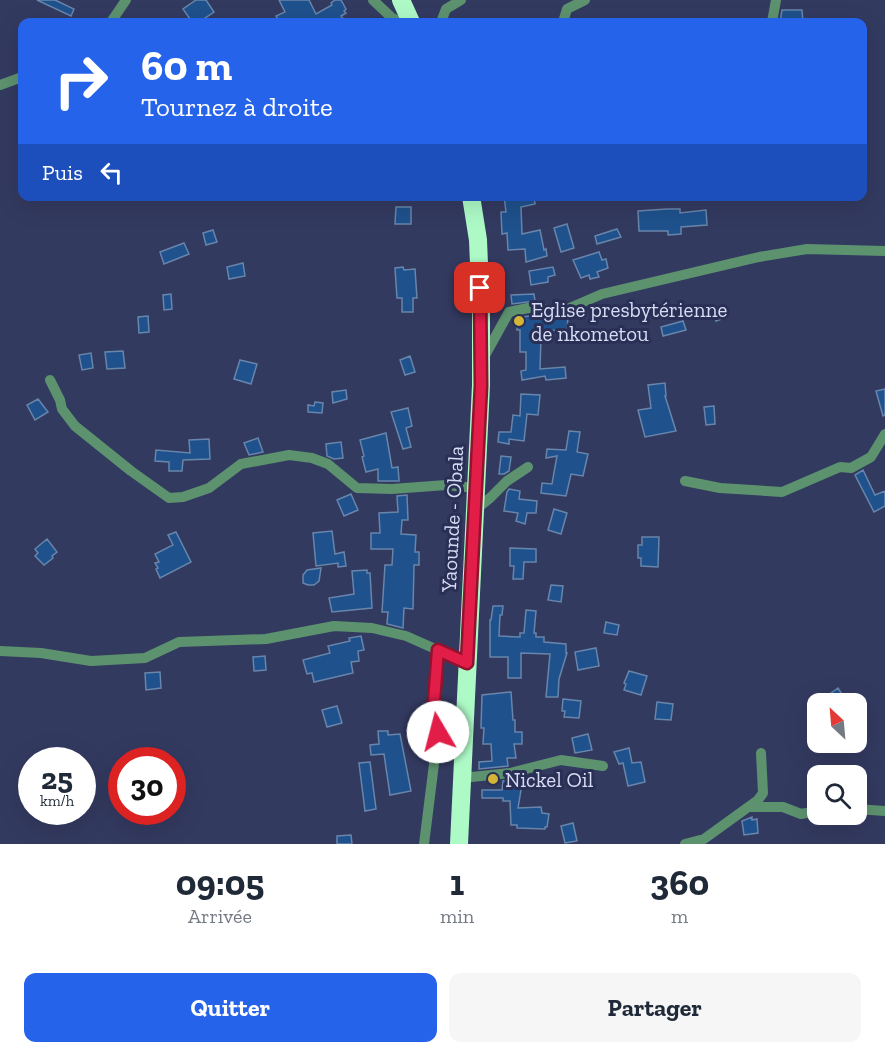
<!DOCTYPE html>
<html lang="fr">
<meta charset="utf-8">
<style>
body{margin:0;font-family:"Zilla Slab",serif;background:#f6f6f7;color:#1f2937;height:100vh;display:flex;flex-direction:column;font-size:22px;white-space:nowrap}
*{box-sizing:border-box;margin:0}
p{font-size:20px;color:#747a83}
.icon{flex:none;width:33px;height:33px;fill:none;stroke:currentColor;stroke-width:2;stroke-linecap:round;stroke-linejoin:round}
.map{position:relative;height:844px;overflow:hidden}
.drawer{display:flex;flex-direction:column;background:#fff;flex:1}
.drawer>*{flex:none}
.guide{position:absolute;left:18px;top:18px;width:849px;height:183px;border-radius:12px;box-shadow:0 6px 24px #0002;background:#2563eb;color:#fff;overflow:hidden}
.needle{width:39px;rotate:334deg}
.fabs{position:absolute;left:807px;top:693px;display:grid;gap:12px}
.fabs a{display:grid;place-items:center;width:60px;height:60px;border-radius:12px;background:#fff;box-shadow:0 6px 24px #0002;font-size:30px}
.speed{position:absolute;left:18px;top:747px;display:flex;gap:12px;font-size:30px;font-weight:700;text-align:center}
.speed>*{display:grid;place-content:center;width:78px;height:78px;border-radius:50%;background:#fff;box-shadow:0 6px 24px #0002;line-height:1}
.speed small{font-size:15px;font-weight:400}
.speed .limit{border:9px solid #d22;background:#fff;color:#111}
.pin{position:absolute;display:grid;place-items:center;width:51px;height:51px;color:#fff;margin:-26px;border-radius:12px;box-shadow:0 3px 9px #0006}
.me{position:absolute;width:66px;margin:-33px;rotate:352deg;stroke-linejoin:round;filter:drop-shadow(0 0 4px #0008)}
.turn{display:flex;align-items:center;gap:21px;height:126px;padding:0 24px;font-size:27px}
.turn .icon{width:78px;height:78px;stroke-width:2.5}
.turn b{display:block;font-size:42px;line-height:51px}
.then{display:flex;align-items:center;height:57px;padding:0 24px;background:#0003;gap:12px;font-size:22px}
.eta{display:flex;justify-content:space-evenly;align-items:center;height:102px;text-align:center}
.eta b{font-size:36px;font-weight:700;line-height:42px}
.button{display:flex;gap:12px;margin-top:auto;padding:12px 24px}
.button a{flex:1;height:69px;border-radius:12px;background:#2563eb;color:#fff;font-size:24px;font-weight:700;line-height:69px;text-align:center}
.button a+a{background:#f6f6f7;color:#1f2937}
.map>svg:first-child{display:block}
</style>
<div class="map">
<svg width="885" height="844" viewBox="0 0 885 844">
<rect width="100%" height="100%" fill="#333a60"/>
<path fill="#1f518c" stroke="#6885ab" stroke-width="1.5" d="M37 0H55L74 9 71 16Z
M196 0H206L214 12 199 22H192L183 9Z
M279 0H309L316 14 332 5 331 3 335 0H341L346 9 344 11 346 13 341 16 346 22H280L276 16 285 12Z
M782 10H802L803 22H780Z
M504 196H534L535 204 521 207 522 234 540 230 544 250 546 249 547 256 526 262 525 249 508 250 507 233 502 234 501 212H506Z
M396 207H411V224H395Z
M667 209H680V213L706 210 707 225 681 227V234L668 235V231H639L638 211Z
M567 224 574 248 561 252 554 228Z
M617 229 621 237 597 244 595 236Z
M213 230 217 242 206 245 203 233Z
M184 243 189 254 164 264 160 252Z
M599 252 602 260 606 259 608 268 597 272 599 277 590 279 589 275 581 278 573 260Z
M243 263 245 276 229 279 227 267Z
M403 267 404 270 415 269 417 298H413V312H402V298H397L395 268Z
M553 267 555 275 548 277V282L531 285 529 271Z
M171 294 172 309 164 310 163 295Z
M534 294 535 301 512 304 511 295Z
M723 307 727 317 716 321 713 311Z
M148 316 149 332 139 333 138 317Z
M529 316 568 317 567 331 543 330 541 336 540 369 565 367 566 378 546 380 545 376 522 380 521 371 526 370V352H520V330H517V318Z
M683 321 686 330 663 336 661 327Z
M123 351 125 368 107 369 105 352Z
M91 353 93 368 82 370 79 355Z
M410 356 415 372 405 375 400 360Z
M240 360 257 364 251 384 234 379Z
M665 383 666 396H665L676 431 645 437 638 410 651 408 648 385Z
M885 389V415L883 416 876 391Z
M346 390 347 399 333 403 332 392Z
M521 394 540 395 538 415 527 414 524 441 509 439V444L498 442 499 432H511L513 415 520 416Z
M38 399 48 412 35 420 27 405Z
M315 402 323 403 322 413 308 412V405L314 406Z
M714 406 715 424 706 425 704 407Z
M408 408 412 426 406 428 411 447 403 449 391 412Z
M569 431 580 432 577 452 588 454 583 476 571 474 566 496 541 493 542 483 552 484 557 456 546 458 547 449 566 450Z
M386 433 392 468 398 467 399 481H378V469L366 472 362 457 364 456 360 440Z
M258 438 263 452 249 455 244 443Z
M209 439 210 459 183 460 182 471H169V462L155 461 156 450 190 453 189 440Z
M341 442 343 458 334 459 327 456 326 444Z
M501 456 511 457 509 471 504 474H499Z
M863 470 875 495 885 491V506L874 512 855 475Z
M509 489 520 491 519 499 537 501 536 513H527L525 524 516 521 518 513 504 511 507 492Z
M351 494 358 510 344 516 337 500Z
M407 495 408 520H402L401 534 416 535 415 552H419V565H414L413 609 404 608 403 628 387 624 388 612H382L385 565H392L393 549H371V533H380L379 513 398 512 397 496Z
M554 509 567 513 561 534 548 530Z
M332 531 335 554 344 552 346 566 338 567V563L316 566 313 533Z
M176 532 191 562 160 578 156 569 158 568 155 563 159 562 155 554 173 545 168 535Z
M642 537H659L658 567 641 566V558H638V545H642Z
M47 539 57 552 52 556 53 558 44 565 35 556 38 553 35 549Z
M510 548 536 549V562H524L523 579H513L514 566H510Z
M321 568 319 581 314 585H308L303 583V575L307 570Z
M367 570V573H370L372 608 332 612 329 598 354 594 352 571Z
M551 585 563 586 561 602 548 600Z
M493 606H503L502 615H500L499 636 520 637V633H524L526 610 536 611 534 633H536V637H544V642L566 644V653H567L559 679 558 697H546L550 654 521 653V678H508V657H490V620H491Z
M606 622 619 625 617 635 604 633Z
M361 636 364 650 358 651 359 661 351 662 353 673 314 682 312 673 307 674 303 660 330 653 328 646 350 641 349 638Z
M596 648 599 666 578 670 575 652Z
M265 656 266 670 254 671 253 657Z
M629 671 647 676 641 695 624 690 626 684 624 683Z
M160 672 161 688 146 690 145 673Z
M838 688 848 704H816Z
M511 692 513 720H515V732H522V744H514L516 758H507L508 766 479 769V762L492 761 491 744H483L484 728H481L482 695Z
M563 699 581 701 579 718 564 717 565 711H562Z
M657 702 673 704 671 720 655 719Z
M337 706 342 723 327 727 322 710Z
M378 731H388V735L400 734 411 791 390 795 384 754 371 755 370 745 379 744Z
M588 734 592 750 575 753 572 738Z
M629 748 632 763 641 762 645 782 628 786 623 763 619 764 614 752Z
M370 762 376 809 365 811 359 763Z
M523 778 518 808 541 807 542 813 549 814 547 827H545V829L517 828V825H511L510 801H503V798H482V790H502L503 781Z
M752 817V820L757 819 758 833 744 835 742 821Z
M573 823 577 841 565 843 561 826Z
M351 835 352 844H337V836Z"/>
<g fill="none" stroke-linecap="round" stroke-linejoin="round">
<path stroke="#5d926f" stroke-width="10" d="M373 0 391 17 400 22
M111 22 126 0
M441 22 446 9 461 0
M563 22 567 9 585 0
M772 22 776 0
M0 85 22 77
M483 359 509 312 528 308 565 310 602 294 759 257 807 249 885 251
M50 380 60 400 62 409 75 426 131 471 169 498 183 497 209 488 241 464 289 455 312 458 328 464 357 488 392 489 446 485 476 488
M685 481 720 488 782 492 840 467 851 468 871 457 885 434
M474 511 490 498 507 481 528 467
M0 651 41 653 91 661 145 658 179 642 266 639 334 626 372 628 406 636 467 663
M462 778 510 773 561 760 603 766
M749 807H783L801 814 818 811
M856 809 885 811
M424 844 438 732 434 701 438 650
M685 844 704 839 758 800 763 793 761 753"/>
<path stroke="#adfac7" stroke-width="18" d="M401 0 411 22
M459 844 481 385V312L478 240 471 196"/>
</g>
<g fill="none" stroke-linecap="round" stroke-linejoin="round">
<defs>
<path id="route" d="M438 732 434 701 438 650 467 663 481 386 480 288"/>
</defs>
<use href="#route" stroke="#92132f" stroke-width="15"/>
<use href="#route" stroke="#e11d48" stroke-width="10"/>
</g>
<g fill="#d5b535" stroke="#292f55" stroke-width="2">
<circle cx="519" cy="321" r="6"/>
<circle cx="493" cy="779" r="6"/>
</g>
<g text-anchor="middle" dominant-baseline="central" stroke-width="6" stroke-linejoin="round" paint-order="stroke">
<g font-size="21" fill="#d6dcf4" stroke="#292f55" text-anchor="start">
<text x="531" y="309">Eglise presbytérienne<tspan x="531" dy="24">de nkometou</tspan></text>
<text x="505" y="779">Nickel Oil</text>
</g>
<g font-size="21" fill="#d6dcf4" stroke="#292f55">
<text transform="translate(452 519) rotate(-87)">Yaounde - Obala</text>
</g>
</g>
</svg>
<div class="fabs">
<a><svg class="needle" viewBox="-14 -14 28 28"><path d="M0-13l5 13h-10z" fill="#e53935"/><path d="M0 13l5-13h-10z" fill="#747a83"/></svg></a>
<a><svg class="icon" aria-label="search" viewBox="0 0 24 24"><circle cx="10" cy="10" r="6"/><path d="M15 15l6 6"/></svg></a>
</div>
<div class="speed"><div>25<small>km/h</small></div><div class="limit">30</div></div>
<div class="pin" style="left:480px;top:288px;background:#d93025"><svg class="icon" aria-label="arrive" viewBox="0 0 24 24"><path d="M6 21V4h12l-3 4 3 4H6"/></svg></div>
<svg class="me" style="left:438px;top:732px" viewBox="-20 -20 40 40"><circle r="19" fill="#fff"/><path d="M0-13L10 11 0 6-10 11z" fill="#e11d48"/></svg>
<div class="guide">
<div class="turn"><svg class="icon" aria-label="right" viewBox="0 0 24 24"><path d="M7 20v-9h11M14 6l5 5-5 5"/></svg><div><b>60 m</b>Tournez à droite</div></div>
<div class="then">Puis<svg class="icon" aria-label="left" viewBox="0 0 24 24"><path d="M17 20v-9H6M10 6l-5 5 5 5"/></svg></div>
</div>
</div>
<section class="drawer">
<div class="eta">
<div><b>09:05</b><p>Arrivée</p></div>
<div><b>1</b><p>min</p></div>
<div><b>360</b><p>m</p></div>
</div>
<div class="button"><a>Quitter</a><a>Partager</a></div>
</section>
